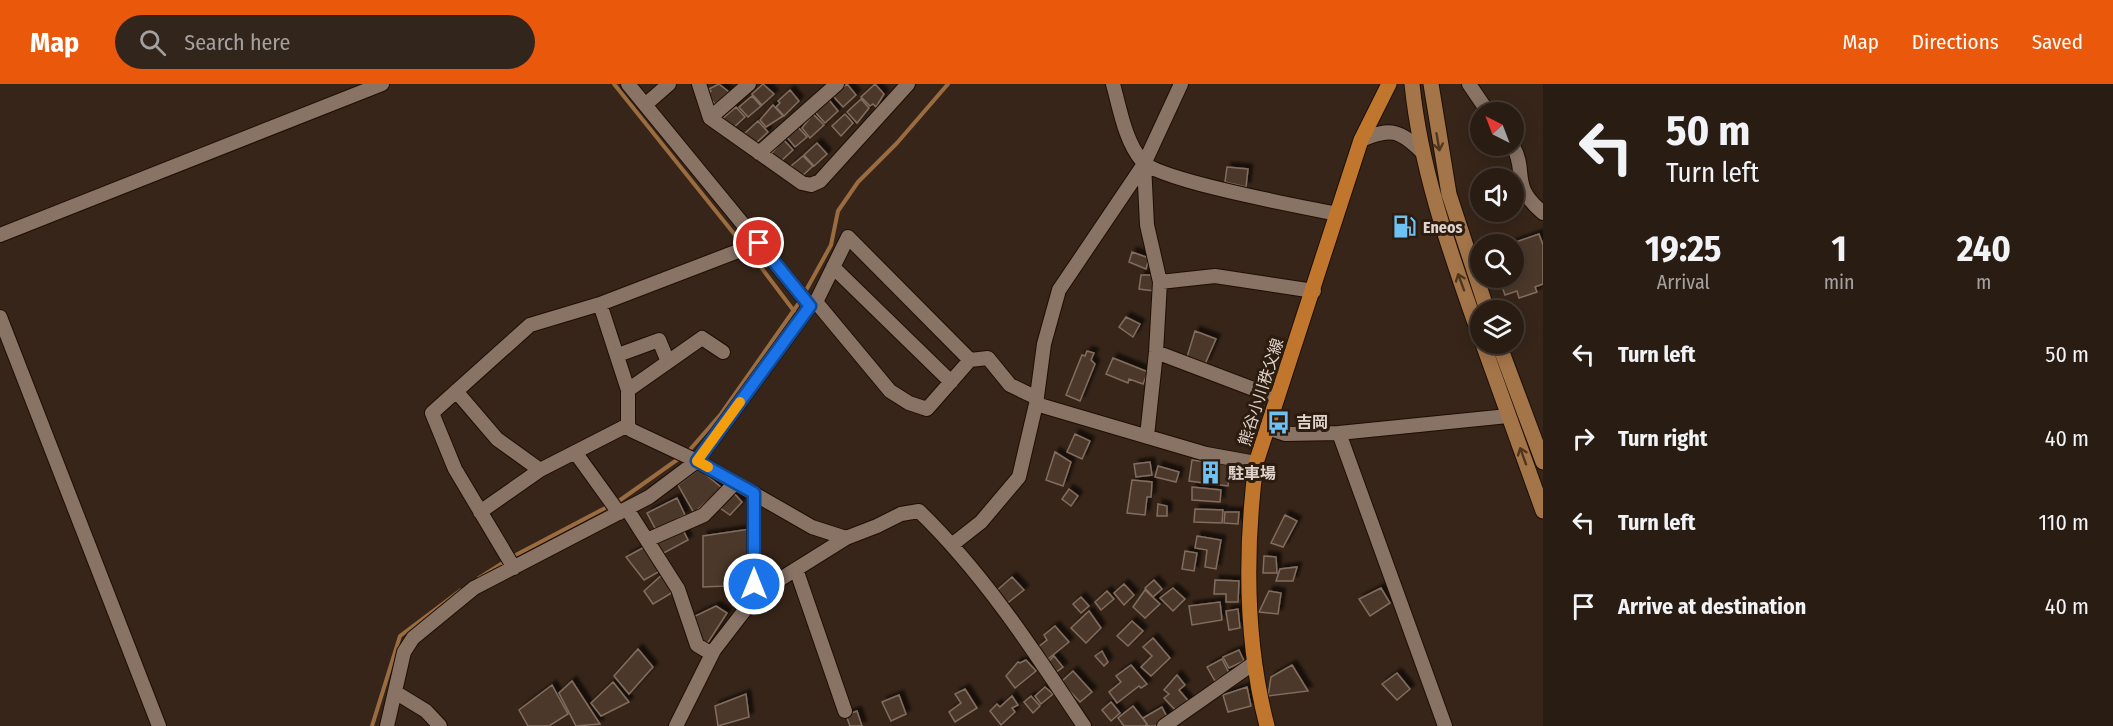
<!DOCTYPE html>
<meta charset="utf-8">
<style>
body{margin:0;font-family:"Fira Sans Condensed","Noto Sans JP",sans-serif;background:#31251c;color:#f1f3f6;height:100vh;display:flex;flex-direction:column;font-size:22px;white-space:nowrap}
*{box-sizing:border-box;margin:0}
p{font-size:20px;color:#a5a1a0}
.icon{flex:none;width:33px;height:33px;fill:none;stroke:currentColor;stroke-width:2;stroke-linecap:round;stroke-linejoin:round}
.map{position:relative;flex:1;overflow:hidden}
.drawer{display:flex;flex-direction:column;background:#291c13;width:570px}
.drawer>*{flex:none}
.hud{background:#291c13;color:#f1f3f6;overflow:hidden}
.needle{width:39px;rotate:318deg}
.fabs{position:absolute;left:1470px;top:18px;display:grid;gap:12px}
.fabs a{display:grid;place-items:center;width:54px;height:54px;border-radius:50%;background:#291c13;box-shadow:0 3px 15px #0003,0 0 0 2px #453a33;font-size:30px}
.pin{position:absolute;display:grid;place-items:center;width:51px;height:51px;color:#fff;margin:-26px;border:3px solid #fff;border-radius:50%;box-shadow:0 2px 6px #0007}
.me{position:absolute;width:66px;margin:-33px;rotate:0deg;stroke-linejoin:round;filter:drop-shadow(0 0 4px #0008)}
.turn{display:flex;align-items:center;gap:21px;height:126px;padding:0 24px;font-size:27px}
.turn .icon{width:78px;height:78px;stroke-width:2.5}
.turn b{display:block;font-size:42px;line-height:51px}
.eta{display:flex;justify-content:space-evenly;align-items:center;height:102px;text-align:center}
.eta b{font-size:36px;font-weight:700;line-height:42px}
ul{padding:0;list-style:none}
li{display:flex;align-items:center;gap:18px;height:84px;padding:0 24px}
li div{flex:1}
li b{display:block;font-size:22px}
li em{font-style:normal}
header{display:flex;align-items:center;gap:36px;box-sizing:border-box;height:84px;padding:0 30px;background:#ea580c;color:#fff}
header strong{font-size:28px}
nav{display:flex;gap:33px;margin-inline-start:auto;font-size:21px}
.search{width:420px;height:54px;background:#31251c;display:flex;align-items:center;gap:15px;box-sizing:border-box;padding:0 21px;border-radius:33px;color:#a5a1a0;font-size:22px}
main{display:flex;flex:1;min-height:0}
.map>svg:first-child{display:block}
</style>
<header>
<strong>Map</strong>
<div class="search"><svg class="icon" aria-label="search" viewBox="0 0 24 24"><circle cx="10" cy="10" r="6"/><path d="M15 15l6 6"/></svg>Search here</div>
<nav><a>Map</a><a>Directions</a><a>Saved</a></nav>
</header>
<main>
<div class="map">
<svg width="1543" height="642" viewBox="0 0 1543 642">
<defs>
<filter id="shadow"><feDropShadow dx="4.5" dy="-4.5" stdDeviation="1.5" flood-color="#0009"/></filter>
</defs>
<rect width="100%" height="100%" fill="#372519"/>
<g fill="none" stroke-linecap="round" stroke-linejoin="round">
<path stroke="#9b6c3f" stroke-width="4" d="M614 0 743 161
M748 166 794 227
M804 210 831 161 838 127 858 98 897 59 948 0
M687 369 721 330 801 216
M616 419 681 373
M512 473 609 422
M479 494 506 477
M372 642 400 552 461 506"/>
</g>
<path fill="#4b392c" stroke="#826d5e" stroke-width="1.5" filter="url(#shadow)" d="M719 0 729 8 715 20 707 11 711 7 709 5Z
M763 0 774 10 762 21 752 10Z
M847 0 856 11 843 23 833 12Z
M875 0 884 10 876 23 873 20 870 22 861 13Z
M790 6 799 17 784 32 776 23 780 19 778 17Z
M752 12 761 22 748 33 739 23Z
M861 15 869 24 857 39 847 28Z
M829 16 838 27 825 39 815 28Z
M773 21 783 32 766 43 760 36Z
M736 23 745 33 731 46 722 35Z
M813 30 824 41 810 54 802 44Z
M845 30 853 39 841 52 832 42Z
M758 37 768 48 754 61 744 50Z
M797 42 807 53 795 63 786 52Z
M783 55 793 66 780 78 772 69Z
M817 59 827 70 814 82 804 71Z
M803 72 813 82 801 93 791 82Z
M1227 83 1248 85 1246 103 1225 98Z
M1539 150 1543 161V200L1535 203 1537 208 1519 214 1517 207 1505 211 1499 194H1514V160H1510Z
M1132 168 1149 174 1146 185 1129 178Z
M1141 191H1154V207L1139 205Z
M1126 233 1140 240 1133 253 1119 243Z
M1195 247 1216 255 1205 280 1187 273Z
M1087 267 1094 269 1091 276 1095 280 1080 317 1066 311 1082 271 1085 272Z
M1113 274 1148 288 1143 300 1129 295 1128 299 1106 290Z
M1075 350 1090 357 1082 375 1067 368Z
M1055 368 1071 378 1063 402 1046 396Z
M1192 376 1230 381 1228 402 1189 397Z
M1150 378 1152 391 1136 393 1134 380Z
M1158 382 1179 388 1176 398 1155 393Z
M699 385 722 404 694 429 678 401Z
M1132 396 1152 398 1151 413H1147L1145 431 1127 429Z
M1192 403 1221 406 1220 418 1192 416Z
M1069 405 1078 412 1071 422 1062 415Z
M732 407 742 418 730 431 720 424Z
M677 414 685 431 656 446 647 429Z
M1158 420 1167 422V432H1157Z
M1195 425 1223 426 1222 439 1194 438Z
M1225 428H1239L1238 440 1224 439Z
M1285 431 1297 437 1283 463 1271 459Z
M681 442 688 456 660 471 653 457Z
M750 445 751 501 703 503V452Z
M1197 452 1221 456 1216 485 1205 483 1207 466 1195 464Z
M648 461 662 486 644 496 626 473Z
M1185 467 1197 469 1194 487 1182 485Z
M1264 472 1276 473 1277 489H1263Z
M1297 483 1293 497H1276L1280 485Z
M664 489 675 507 653 520 644 507Z
M1012 493 1024 506 1005 521 994 509Z
M1154 496 1162 505 1153 513 1145 504Z
M1215 496 1239 497 1238 518H1226V510H1214Z
M1124 500 1134 511 1124 521 1114 509Z
M1173 504 1185 515 1173 527 1160 514Z
M1381 504 1390 519 1370 532 1359 515Z
M1145 506 1160 520 1145 534 1133 523Z
M1107 507 1114 515 1101 526 1095 518Z
M1269 507 1281 509 1278 530 1259 528Z
M1081 513 1089 522 1081 529 1073 520Z
M1220 518 1222 536 1192 541 1189 522Z
M716 522 727 529 705 563 691 534Z
M1238 525 1240 544 1229 546 1226 527Z
M1089 527 1101 544 1086 559 1071 544Z
M1132 537 1143 547 1128 562 1117 552Z
M1055 542 1069 558 1048 575 1038 563 1047 556 1044 551Z
M1153 554 1170 574 1151 592 1141 583 1152 572 1143 563Z
M638 565 653 583 629 610 614 592Z
M1239 566 1244 577 1229 584 1223 573Z
M1102 567 1108 578 1104 582 1095 572Z
M1054 572 1063 583 1055 589 1047 579Z
M1222 575 1229 589 1215 597 1207 583Z
M1026 576 1036 587 1015 604 1006 592 1018 578 1020 579Z
M1131 581 1147 600 1141 604 1139 602 1117 619 1109 608 1121 598 1116 592Z
M1292 581 1308 607 1268 612 1271 593Z
M1073 587 1092 608 1080 618 1061 598Z
M1397 589 1410 605 1397 616 1382 600Z
M1177 591 1185 601 1179 606 1190 619 1178 629 1164 614 1169 610 1164 606Z
M572 597 600 640 576 642 559 609Z
M613 598 629 618 601 632 591 619Z
M552 601 568 630 549 642H528L519 626Z
M1045 603 1053 610 1041 620 1035 612Z
M1247 603 1251 622 1228 628 1223 611Z
M965 605 977 624 955 638 949 628 961 619 955 610Z
M746 610 749 633 718 642 715 622Z
M899 611 906 630 891 637 882 618Z
M1012 612 1018 621 1012 624 1015 628 1001 641 990 627 997 620 1000 623Z
M1031 612 1040 622 1033 629 1024 618Z
M1111 618 1120 629 1111 637 1102 626Z
M1133 622 1147 640 1145 642H1124L1118 634Z
M1162 623 1168 635 1155 642H1148L1143 634Z
M857 627 862 642H850L846 631Z"/>
<g fill="none" stroke-linecap="round" stroke-linejoin="round">
<defs>
<path id="minor" d="M699 0 710 34 802 99 811 101 820 97 908 0
M1113 0C1120 25 1125 57 1142 77 1159 97 1304 123 1337 130
M1469 0 1488 28
M645 21 669 0
M710 34 749 0
M1361 56C1391 43 1400 46 1423 69
M1513 62C1528 90 1509 100 1543 129
M759 69 837 0
M1144 80 1147 141 1160 198 1156 268 1147 352
M0 151 382 0
M833 183 951 298
M1160 198 1215 192 1314 207
M816 218 890 307 909 319 927 325 970 276 988 274 1010 301 1037 314
M600 220 628 306V341L631 346 697 377 812 443 846 454
M810 222 816 218 848 153 970 276
M0 233 159 642
M1156 268 1277 314
M618 271 659 256 668 278
M628 306 702 254 723 268
M456 307 497 355 540 386 628 341
M1036 320 1206 370 1256 379
M1268 344 1285 350 1339 349
M575 368 619 429
M754 409V500L758 509
M627 425 678 505 697 561 712 570
M480 428 540 386
M647 456 704 431 735 399
M953 460 981 438 1019 393 1036 320 1044 260 1059 206 1144 80 1181 0
M514 484 455 385 432 329 530 241 600 220 759 159
M796 485 845 627
M395 608 426 627 440 642
M387 642 404 568 413 554 474 504 649 413 697 377 810 222 628 0
M676 642 714 566 758 509 846 454 877 442 901 430 919 427C984 490 1034 567 1084 642
M1164 642 1254 579
M1445 642 1339 349 1508 332"/>
<path id="secondary" d="M1412 0C1421 89 1451 170 1480 253
M1431 0 1449 110 1487 226
M1483 260 1543 427
M1499 260 1543 378"/>
<path id="primary" d="M1267 642C1245 557 1245 466 1256 379L1361 56 1389 0"/>
</defs>
<use href="#minor" stroke="#1e0e03" stroke-width="16"/>
<use href="#secondary" stroke="#1e0e03" stroke-width="17"/>
<use href="#primary" stroke="#1e0e03" stroke-width="17"/>
<use href="#minor" stroke="#887365" stroke-width="14"/>
<use href="#secondary" stroke="#a47549" stroke-width="15"/>
<use href="#primary" stroke="#c0772d" stroke-width="15"/>
</g>
<defs><path id="oneway-shaft" d="M-6 0H5M1.5-3L5.5 0L1.5 3" fill="none" stroke-width="1.6" stroke-linecap="round" stroke-linejoin="round" transform="scale(1.5)"/></defs>
<g stroke="#503620">
<use href="#oneway-shaft" transform="translate(1438 58) rotate(80)"/>
<use href="#oneway-shaft" transform="translate(1461 198) rotate(-110)"/>
<use href="#oneway-shaft" transform="translate(1523 372) rotate(-110)"/>
</g>
<g fill="none" stroke-linecap="round" stroke-linejoin="round">
<defs>
<path id="route" d="M754 500V409L697 377 810 222 759 159"/>
</defs>
<use href="#route" stroke="#114b97" stroke-width="15"/>
<use href="#route" stroke="#1a73e8" stroke-width="10"/>
<path stroke="#f59e0b" stroke-width="10" d="M708 383 697 377 740 318"/>
</g>
<defs>
<symbol id="fuel-bare" viewBox="-9 -9 18 18"><path d="M-5.5-6h7V0h2V4h1.3V-2.5L3-4.5l.8-.8L6-3V5H2.5V1h-1V6h-7ZM-4.2-4.7v3.2H.2V-4.7Z" fill="#6ec2f3" stroke="#2c1b0f" stroke-width="2.5" paint-order="stroke"/></symbol>
<symbol id="bus-bare" viewBox="-9 -9 18 18"><path d="M-5-6H5V4H4V6H2V4H-2V6H-4V4H-5ZM-3.5-4V0h7V-4ZM-3.5 1.2v1.5H-2V1.2ZM2 1.2v1.5H3.5V1.2Z" fill="#6ec2f3" stroke="#2c1b0f" stroke-width="2.5" paint-order="stroke"/></symbol>
<symbol id="building-bare" viewBox="-9 -9 18 18"><path d="M-4-6H4V6H1V3H-1V6H-4ZM-2.5-4.3h1.7v1.8h-1.7ZM.8-4.3h1.7v1.8H.8ZM-2.5-1h1.7V.8h-1.7ZM.8-1h1.7V.8H.8Z" fill="#6ec2f3" stroke="#2c1b0f" stroke-width="2.5" paint-order="stroke"/></symbol>
</defs>
<g fill-rule="evenodd">
<use href="#fuel-bare" x="1388" y="126" width="33" height="33"/>
<use href="#bus-bare" x="1262" y="322" width="33" height="33"/>
<use href="#building-bare" x="1194" y="372" width="33" height="33"/>
</g>
<g text-anchor="middle" dominant-baseline="central" stroke-width="6" stroke-linejoin="round" paint-order="stroke">
<g font-size="16" font-weight="bold" fill="#e0d4cc" stroke="#2c1b0f" text-anchor="start">
<text x="1423" y="143">Eneos</text>
<text x="1296" y="338">吉岡</text>
<text x="1228" y="389">駐車場</text>
</g>
<g font-size="16" fill="#e0d4cc" stroke="#2c1b0f">
<text transform="translate(1261 308) rotate(-72)">熊谷小川秩父線</text>
</g>
</g>
</svg>
<div class="fabs">
<a><svg class="needle" viewBox="-14 -14 28 28"><path d="M0-13l5 13h-10z" fill="#e53935"/><path d="M0 13l5-13h-10z" fill="#a5a1a0"/></svg></a>
<a><svg class="icon" aria-label="sound" viewBox="0 0 24 24"><path d="M4 9h4l5-4v14l-5-4H4zM17 9q2 3 0 6"/></svg></a>
<a><svg class="icon" aria-label="search" viewBox="0 0 24 24"><circle cx="10" cy="10" r="6"/><path d="M15 15l6 6"/></svg></a>
<a><svg class="icon" aria-label="layers" viewBox="0 0 24 24"><path d="M12 4l9 5-9 5-9-5zM3 14l9 5 9-5"/></svg></a>
</div>
<div class="pin" style="left:759px;top:159px;background:#d93025"><svg class="icon" aria-label="arrive" viewBox="0 0 24 24"><path d="M6 21V4h12l-3 4 3 4H6"/></svg></div>
<svg class="me" style="left:754px;top:500px" viewBox="-20 -20 40 40"><circle r="17" fill="#1a73e8" stroke="#fff" stroke-width="3"/><path d="M0-11L8 9 0 5-8 9z" fill="#fff"/></svg>
</div>
<section class="drawer">
<div class="hud">
<div class="turn"><svg class="icon" aria-label="left" viewBox="0 0 24 24"><path d="M17 20v-9H6M10 6l-5 5 5 5"/></svg><div><b>50 m</b>Turn left</div></div>
</div>
<div class="eta">
<div><b>19:25</b><p>Arrival</p></div>
<div><b>1</b><p>min</p></div>
<div><b>240</b><p>m</p></div>
</div>
<ul>
<li><svg class="icon" aria-label="left" viewBox="0 0 24 24"><path d="M17 20v-9H6M10 6l-5 5 5 5"/></svg><div><b>Turn left</b></div><em>50 m</em></li>
<li><svg class="icon" aria-label="right" viewBox="0 0 24 24"><path d="M7 20v-9h11M14 6l5 5-5 5"/></svg><div><b>Turn right</b></div><em>40 m</em></li>
<li><svg class="icon" aria-label="left" viewBox="0 0 24 24"><path d="M17 20v-9H6M10 6l-5 5 5 5"/></svg><div><b>Turn left</b></div><em>110 m</em></li>
<li><svg class="icon" aria-label="arrive" viewBox="0 0 24 24"><path d="M6 21V4h12l-3 4 3 4H6"/></svg><div><b>Arrive at destination</b></div><em>40 m</em></li>
</ul>
</section>
</main>
